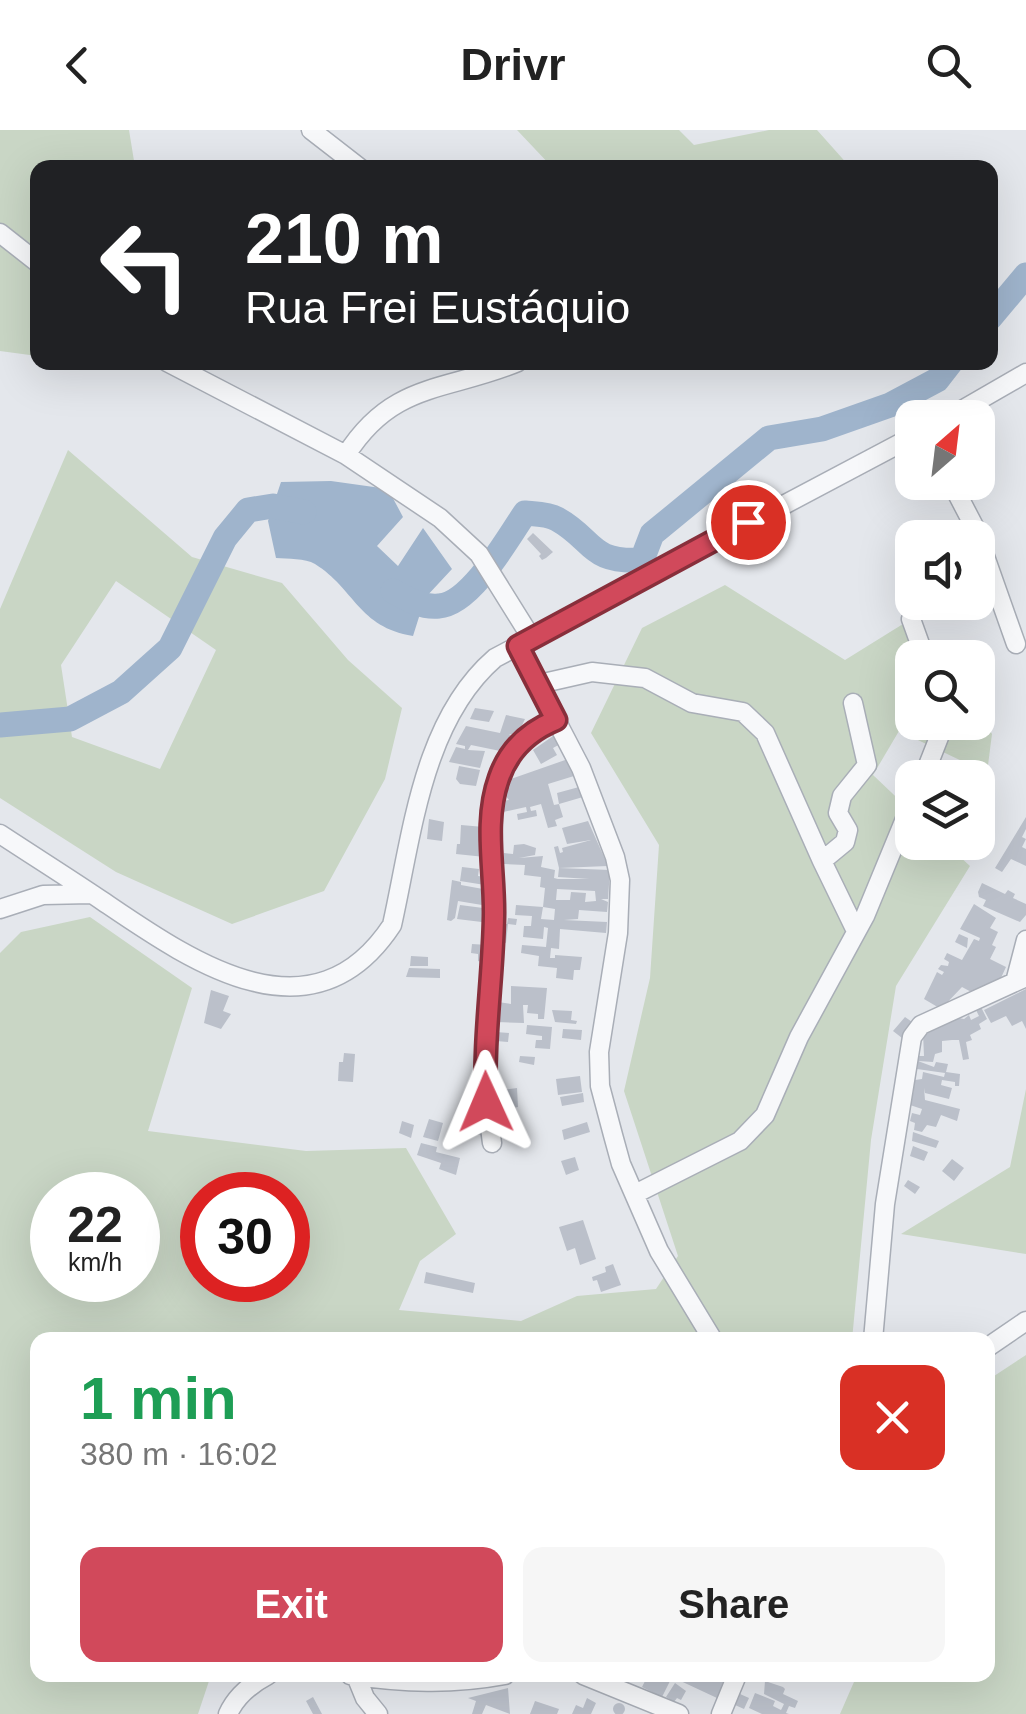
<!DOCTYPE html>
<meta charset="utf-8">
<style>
body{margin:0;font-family:Helvetica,sans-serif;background:#f6f6f6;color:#222;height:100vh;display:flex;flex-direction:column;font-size:38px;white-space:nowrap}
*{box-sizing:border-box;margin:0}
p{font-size:32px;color:#767676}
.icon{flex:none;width:55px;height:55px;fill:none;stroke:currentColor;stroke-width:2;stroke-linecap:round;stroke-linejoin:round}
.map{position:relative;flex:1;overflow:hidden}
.sheet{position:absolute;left:30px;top:1202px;width:965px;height:350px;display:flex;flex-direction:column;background:#fff;border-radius:20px;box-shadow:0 10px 40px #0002}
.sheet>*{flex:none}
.banner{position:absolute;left:30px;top:30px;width:968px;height:210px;border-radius:20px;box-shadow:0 10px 40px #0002;background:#202124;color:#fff;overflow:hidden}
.needle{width:65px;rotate:28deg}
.buttons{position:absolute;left:895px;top:270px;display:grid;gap:20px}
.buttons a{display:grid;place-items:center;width:100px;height:100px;border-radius:20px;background:#fff;box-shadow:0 10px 40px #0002;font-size:50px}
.speed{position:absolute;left:30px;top:1042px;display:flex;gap:20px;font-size:50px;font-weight:700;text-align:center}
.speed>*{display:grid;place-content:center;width:130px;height:130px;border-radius:50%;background:#fff;box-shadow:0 10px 40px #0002;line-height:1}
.speed small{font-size:25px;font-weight:400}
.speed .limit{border:15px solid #d22;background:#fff;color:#111}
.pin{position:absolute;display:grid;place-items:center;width:85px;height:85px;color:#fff;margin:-42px;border:5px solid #fff;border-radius:50%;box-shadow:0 2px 10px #0007}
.me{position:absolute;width:110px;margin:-55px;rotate:359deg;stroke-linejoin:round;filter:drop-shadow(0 0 8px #0008)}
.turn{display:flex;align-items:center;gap:35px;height:210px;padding:0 50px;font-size:45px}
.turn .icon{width:130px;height:130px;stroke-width:2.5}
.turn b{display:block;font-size:70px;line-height:85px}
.round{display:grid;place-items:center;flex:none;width:105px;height:105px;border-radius:20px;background:#f6f6f6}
.head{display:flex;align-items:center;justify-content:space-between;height:170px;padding:0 50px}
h1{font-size:60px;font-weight:700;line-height:75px;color:#1e9e55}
.cta{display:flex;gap:20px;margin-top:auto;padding:20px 50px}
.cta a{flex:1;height:115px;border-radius:20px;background:#d1495b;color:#fff;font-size:40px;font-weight:700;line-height:115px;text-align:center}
.cta a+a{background:#f6f6f6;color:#222}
header{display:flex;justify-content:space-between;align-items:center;height:130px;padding:0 50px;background:#fff;font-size:45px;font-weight:700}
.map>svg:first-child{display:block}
</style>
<header><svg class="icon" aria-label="back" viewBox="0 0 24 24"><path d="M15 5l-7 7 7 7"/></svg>Drivr<svg class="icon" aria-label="search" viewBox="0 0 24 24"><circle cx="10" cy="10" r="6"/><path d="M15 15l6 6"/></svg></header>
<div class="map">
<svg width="1026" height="1584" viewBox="0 0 1026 1584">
<rect width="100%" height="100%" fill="#e4e7ec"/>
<path fill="#c9d6c5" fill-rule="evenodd" d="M0 0H129L135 37 38 38 37 226 0 221Z
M517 0H679L694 15 769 0H817L850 37H552Z
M68 320 192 427 282 453 348 530 402 578 385 649 324 761 232 794 116 742 0 668V479ZM116 451 216 520 160 639 72 607 61 535Z
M725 455 845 530 911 489 938 527 912 528V592H978V583L992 604 987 643 899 601 873 645 912 682V712L945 713 970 736 896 856 871 1010 852 1210H38V1545H211L198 1584H0V823L21 802 90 787 192 858 148 1001 306 1021 406 1018 456 1104 420 1131 399 1180 521 1191 577 1166 656 1159 678 1126 624 961 650 848 659 715 591 603 642 498ZM52 1065H138V1150H52ZM202 1065H288V1150H202Z
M1026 959V1124L901 1104 1010 1037Z
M1026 1225V1584H840L857 1545H988V1250Z"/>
<path fill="#9fb4cc" d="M331 351 388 359 403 387 377 416 398 436 423 398 452 439 425 468 413 506C358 497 355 459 315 434 305 428 288 429 276 428L268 391 281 352Z"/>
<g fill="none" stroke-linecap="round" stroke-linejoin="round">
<path stroke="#9fb4cc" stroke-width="25" d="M990 188 1026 145
M393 461C407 469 422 478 439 476 471 474 508 408 525 383 534 384 548 384 557 389 595 410 588 433 642 430L652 404 769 308 822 299 890 275 937 250 951 232
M0 595 70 589 121 562 170 518 225 408 248 380 273 376 304 382"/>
</g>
<path fill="#bbc0ca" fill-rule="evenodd" d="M533 403 553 422 546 428 542 430 539 426 541 424 527 409Z
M475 578 494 581 489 592 470 589Z
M506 585 525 589 517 606 509 604 515 609 510 623 471 615 468 620 485 621 480 638 449 632 456 617 465 619V616L456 614 466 596 500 603Z
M556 604 562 613 553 618 557 625 541 634 533 620Z
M568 629 574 646 548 654 554 675 559 674 563 687 555 690 557 696 548 698 541 674 530 677 531 681 536 680 537 686 518 690 517 684 527 682 526 677 503 682 501 671 509 670 505 665 508 650Z
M459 636 480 640 476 656 460 654 456 649Z
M579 657 583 667 559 674 557 663Z
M1026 687V699L1022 707 1026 709 1022 717 1026 719V736L1011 729 1002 742 995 738Z
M429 689 444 692 442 711 427 709Z
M588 691 608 736 559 738 554 717 558 716 560 723 563 722 562 718 591 710 567 714 562 698Z
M461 695 484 697 480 716 484 717 485 727 456 724 457 714H460Z
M524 714 536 718 535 725 519 728 543 726 541 737 555 740 554 748 558 749H589L558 747 559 738 610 740 608 769H601L608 772 607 782 579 780 578 789 564 790 607 792 606 803 560 799 559 819 551 818 550 828H555V825L582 827 580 840H574L573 850 556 848 557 838 538 836 539 826 521 823 522 815 546 817 548 798 544 797 543 809 523 807 524 796H531L532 786 515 785 516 775 543 777 541 789 554 790 555 779 543 777 545 758 540 757 541 747 524 745 525 735 504 734V723L513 724 514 715ZM557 759 595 761 596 771 585 772 586 763 571 762 570 770H556Z
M462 737 479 739 478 746 486 747 485 755 460 751Z
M452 750 461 752V755L483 759 482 775 458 771 455 788 451 791 447 790Z
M982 753 1005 764 1008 760 1015 764 1013 768 1026 774V785L1020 792 983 776 986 770 979 767 978 762Z
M974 774 996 788 990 798 998 802 992 815 996 817 990 829 1006 837 1000 850 975 864 962 857 941 879 924 869 937 842 942 845 944 842 938 839 941 835 948 836 949 832 944 829 947 823 962 830 974 809 979 811 980 808 960 799Z
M460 775 491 779 490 793 457 789Z
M508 788 517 789 516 795 508 794 506 813 501 812 503 794H507Z
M959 804 968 808 967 818 955 812Z
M472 814 488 815 487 834 478 831V824L471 823Z
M411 826 428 827V836H410Z
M409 838 440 839V848L406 847Z
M511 856 547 858 544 889H538V884L527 883 528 875H523L524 893 497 892 498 872 511 874Z
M1026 859V899L1022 891 1012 896 1006 886 991 893 984 880Z
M211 860 229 866 223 881 231 884 221 899 204 893Z
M981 877 987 889 979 894 981 899 970 905 972 910 966 912 969 929 963 930 959 910H952L942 911V922L935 924 933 932 918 931 919 926H924L923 903 959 888 964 889 969 885 971 890 979 886 976 880Z
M552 880 572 881 571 890 577 891 576 894 555 892Z
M905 887 915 894 902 908 893 901Z
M527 895 552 897 550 919 535 918 536 910H542V906L526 904Z
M563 899 582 900 581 910 562 908Z
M496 902 509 903 508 912 496 911Z
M344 923 355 924 353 952 338 951 339 932H343Z
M520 926 535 927 534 935 519 932Z
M918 931 934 937 936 932 948 934 946 942 960 944 959 956H955V952L942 950 941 955 952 958 949 969 925 963 924 958 925 970 960 979 957 991 941 985 936 997 927 995 922 1002 914 1000 915 993 910 991 912 983 920 985 922 979 907 974 910 963 913 964 915 950 922 949 923 942 944 947 945 943 917 939Z
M580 946 582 962 558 965 556 949Z
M517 958 518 977 496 981 493 961Z
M583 963 584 972 562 976 560 967Z
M429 989 443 993 438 1011 423 1007Z
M402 991 414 995 411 1008 399 1003Z
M458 992 482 997V1005L458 1003Z
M587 992 590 1002 564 1010 562 1000Z
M913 1002 939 1011 936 1018 912 1011Z
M421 1013 437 1017 436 1022 460 1028 456 1045 439 1039 441 1033 417 1025Z
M913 1016 928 1022 924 1031 910 1026Z
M575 1027 579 1040 566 1045 561 1031Z
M952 1029 964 1038 954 1051 942 1041Z
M908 1050 920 1057 915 1064 904 1056Z
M583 1090 596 1129 580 1135 575 1118 567 1121 559 1097Z
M613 1134 621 1155 601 1162 597 1150 593 1151 592 1147 606 1142 605 1137Z
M426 1142 475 1153 473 1163 424 1153Z
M648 1545H714L724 1550 717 1568 672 1547 662 1567 642 1557Z
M765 1551 783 1557 785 1559 783 1564 798 1571 795 1578 789 1576 786 1583 789 1584H762L749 1578 755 1563 775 1571 773 1576 781 1580 784 1574 764 1564Z
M675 1553 686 1561 681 1570 677 1568 674 1572 666 1567Z
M508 1558 510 1584 486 1575 482 1584H472L476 1571 468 1568Z
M740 1564 749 1568 744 1579 735 1575Z
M313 1567 322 1584H313L306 1571Z
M587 1568 596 1573 591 1584H572L576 1575 583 1578Z
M535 1571 559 1579 557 1584H530Z
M613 1579a6 6 0 1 1 12 0a6 6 0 1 1-12 0Z"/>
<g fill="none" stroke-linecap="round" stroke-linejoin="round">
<defs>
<path id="minor" d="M311 0 360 38
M0 103 38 133
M167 232 346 325 440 388 479 424 532 509
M948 288 1026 243
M346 325C393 251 446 262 518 232
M951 352 975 398 1016 514
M911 489 925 528
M518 517 581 638 615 727 620 750 618 803 599 922 600 956 613 1005 621 1034 659 1121 713 1210
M539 554 592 542 645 548 692 573 743 582 765 603 822 731 845 712 848 700 838 683 842 666 867 635 853 573
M923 648 945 592
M0 704C35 727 70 749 104 772 191 831 312 916 392 795 412 706 422 591 495 528L912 307
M822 731 856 801
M0 779 43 765 91 764
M1015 852 1026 810
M492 1013C480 934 493 863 494 784 495 739 483 690 499 647 509 618 529 601 556 590
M635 1064 740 1011 765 985 799 907 865 786 912 672
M873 1210 885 1074 912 907 921 895 1026 847
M988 1217 1026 1191
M350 1545C403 1553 452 1555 505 1545
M583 1545 679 1584
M356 1546 365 1568 378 1584
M228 1584C236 1566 251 1554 268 1545
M721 1584 737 1545"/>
</defs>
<use href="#minor" stroke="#a9aeb7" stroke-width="21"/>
<use href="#minor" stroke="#f7f8fa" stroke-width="18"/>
</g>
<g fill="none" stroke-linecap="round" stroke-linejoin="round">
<defs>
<path id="route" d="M486 972C483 909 493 848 494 786 495 741 483 692 499 648 509 619 529 601 556 590L518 516 748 392"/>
</defs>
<use href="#route" stroke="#882f3b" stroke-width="25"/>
<use href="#route" stroke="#d1495b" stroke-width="18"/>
</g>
</svg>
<div class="buttons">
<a><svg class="needle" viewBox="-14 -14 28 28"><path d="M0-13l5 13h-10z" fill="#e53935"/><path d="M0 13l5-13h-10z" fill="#767676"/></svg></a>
<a><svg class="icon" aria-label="sound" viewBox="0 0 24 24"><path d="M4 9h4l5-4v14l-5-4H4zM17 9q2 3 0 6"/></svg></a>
<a><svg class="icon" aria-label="search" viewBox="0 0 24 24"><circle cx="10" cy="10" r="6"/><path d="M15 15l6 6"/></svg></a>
<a><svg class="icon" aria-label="layers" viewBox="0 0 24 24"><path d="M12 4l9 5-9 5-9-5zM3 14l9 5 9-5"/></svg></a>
</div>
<div class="speed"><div>22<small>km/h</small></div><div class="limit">30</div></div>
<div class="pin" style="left:748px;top:392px;background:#d93025"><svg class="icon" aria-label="arrive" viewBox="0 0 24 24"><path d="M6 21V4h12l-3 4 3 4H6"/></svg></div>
<svg class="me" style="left:486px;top:972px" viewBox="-20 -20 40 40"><path d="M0-17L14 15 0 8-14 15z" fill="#d1495b" stroke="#fff" stroke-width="4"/></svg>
<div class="banner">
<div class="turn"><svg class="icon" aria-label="left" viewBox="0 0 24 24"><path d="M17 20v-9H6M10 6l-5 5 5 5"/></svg><div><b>210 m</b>Rua Frei Eustáquio</div></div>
</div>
<section class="sheet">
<div class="head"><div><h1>1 min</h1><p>380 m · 16:02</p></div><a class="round" style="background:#d93025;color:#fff"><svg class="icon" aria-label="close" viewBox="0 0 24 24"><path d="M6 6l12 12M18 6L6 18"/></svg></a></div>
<div class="cta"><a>Exit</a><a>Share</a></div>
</section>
</div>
